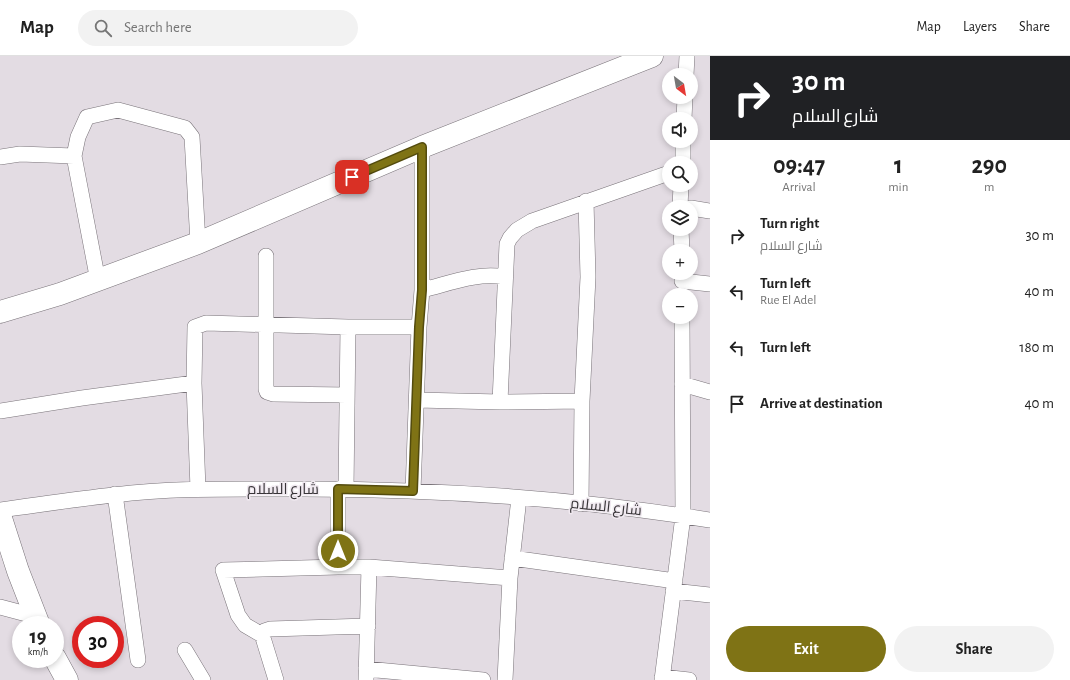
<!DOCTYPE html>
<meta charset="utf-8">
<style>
body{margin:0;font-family:"Alegreya Sans",Cairo,sans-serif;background:#f2f2f2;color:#222;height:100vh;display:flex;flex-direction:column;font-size:15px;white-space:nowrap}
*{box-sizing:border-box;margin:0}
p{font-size:13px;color:#767676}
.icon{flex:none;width:22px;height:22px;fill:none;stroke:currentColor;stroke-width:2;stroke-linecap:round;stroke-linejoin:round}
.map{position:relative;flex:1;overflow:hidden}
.details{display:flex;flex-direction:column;background:#fff;width:360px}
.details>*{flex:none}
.guide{background:#202124;color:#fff;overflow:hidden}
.needle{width:26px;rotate:149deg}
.fabs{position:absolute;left:662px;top:12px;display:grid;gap:8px}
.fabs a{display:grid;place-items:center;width:36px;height:36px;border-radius:50%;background:#fff;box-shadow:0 2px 6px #0003;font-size:20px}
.speed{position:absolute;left:12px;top:560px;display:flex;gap:8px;font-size:20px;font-weight:700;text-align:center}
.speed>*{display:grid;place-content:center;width:52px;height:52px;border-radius:50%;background:#fff;box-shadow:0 2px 6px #0003;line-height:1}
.speed small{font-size:10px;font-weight:400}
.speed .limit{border:6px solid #d22;background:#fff;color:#111}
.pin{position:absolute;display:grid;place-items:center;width:34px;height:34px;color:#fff;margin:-17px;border-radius:8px;box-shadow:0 2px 6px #0006}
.me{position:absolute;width:44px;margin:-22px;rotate:0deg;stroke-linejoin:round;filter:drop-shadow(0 0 3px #0008)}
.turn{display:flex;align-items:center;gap:14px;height:84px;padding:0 16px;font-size:18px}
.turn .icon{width:52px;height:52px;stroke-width:2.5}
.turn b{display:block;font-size:28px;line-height:34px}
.eta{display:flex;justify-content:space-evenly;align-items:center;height:68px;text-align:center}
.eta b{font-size:24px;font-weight:600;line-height:28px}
.primary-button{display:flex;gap:8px;margin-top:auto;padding:8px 16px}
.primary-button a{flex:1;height:46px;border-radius:24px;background:#7f7315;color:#fff;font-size:16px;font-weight:600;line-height:46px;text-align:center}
.primary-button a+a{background:#f2f2f2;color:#222}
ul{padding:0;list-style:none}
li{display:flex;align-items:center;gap:12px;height:56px;padding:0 16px}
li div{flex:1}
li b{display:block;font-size:15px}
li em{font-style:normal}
header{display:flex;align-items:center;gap:24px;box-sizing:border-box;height:56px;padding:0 20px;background:#fff;border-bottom:1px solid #e0e0e0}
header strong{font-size:19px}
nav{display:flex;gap:22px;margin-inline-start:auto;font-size:14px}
.search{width:280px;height:36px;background:#f2f2f2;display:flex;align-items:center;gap:10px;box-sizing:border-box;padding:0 14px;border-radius:22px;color:#767676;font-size:15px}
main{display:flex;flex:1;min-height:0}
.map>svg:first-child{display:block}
</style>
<header>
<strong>Map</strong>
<div class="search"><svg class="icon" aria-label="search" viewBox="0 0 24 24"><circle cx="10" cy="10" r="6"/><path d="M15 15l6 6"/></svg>Search here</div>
<nav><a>Map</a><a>Layers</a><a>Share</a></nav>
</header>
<main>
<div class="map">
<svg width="710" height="624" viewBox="0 0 710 624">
<rect width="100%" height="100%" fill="#e3dce3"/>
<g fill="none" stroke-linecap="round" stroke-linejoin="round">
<defs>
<path id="street" d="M686 19 687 0
M684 63 685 41
M0 101 20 98 74 100
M683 107V85
M680 151 681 129
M691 152 710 155
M681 173 682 195
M266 200V333L267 336 273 338 347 339
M98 225 74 100 78 81 87 61 118 54 185 72 192 81 198 187
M682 225 710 228
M422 234C448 228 477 216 504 221
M682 328 710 336
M417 344 500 346 582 345
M500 346 507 188 510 182 517 174 532 165 669 117
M0 355 82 342 194 327
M198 433 194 327 195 271 206 267 348 271
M346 433 348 271H419
M413 435 419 271 422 234V91
M115 438 138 604
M581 448 582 345 588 221 586 145
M0 454C38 449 76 443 114 439 171 432 228 433 285 433 426 432 572 442 710 464
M512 502 675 525
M338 511V433
M673 535 710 539
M0 551 34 560
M262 579 245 569 238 559 223 514 338 511H369L510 522
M185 594 203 624
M366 613 483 624
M662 621 689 624
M276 624 264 585 262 579 264 575 270 573 368 570
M366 624 369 511
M505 624 510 522 519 442
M662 624 683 460 682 261"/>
<path id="secondary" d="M0 256 60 238 198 187 422 91 652 0
M0 459 18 515 39 569
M55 602 67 624"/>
</defs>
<use href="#street" stroke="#797379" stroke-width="16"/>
<use href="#secondary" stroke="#797379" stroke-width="23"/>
<use href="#street" stroke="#fff" stroke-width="15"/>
<use href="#secondary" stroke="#fff" stroke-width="22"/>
</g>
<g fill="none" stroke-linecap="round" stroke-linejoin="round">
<defs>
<path id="route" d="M338 495V433L413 435 419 271 422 234V91L352 121"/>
</defs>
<use href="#route" stroke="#534b0e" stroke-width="10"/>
<use href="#route" stroke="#7f7315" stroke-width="7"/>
</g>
<g text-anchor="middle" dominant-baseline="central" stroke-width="3" stroke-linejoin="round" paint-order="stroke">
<g font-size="15" fill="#383538" stroke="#f0e9f0">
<text x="283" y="433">شارع السلام</text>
<text transform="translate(606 451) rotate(6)">شارع السلام</text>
</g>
</g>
</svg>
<div class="fabs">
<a><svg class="needle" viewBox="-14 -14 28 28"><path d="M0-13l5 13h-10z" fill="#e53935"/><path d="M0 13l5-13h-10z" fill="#767676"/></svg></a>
<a><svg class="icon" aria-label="sound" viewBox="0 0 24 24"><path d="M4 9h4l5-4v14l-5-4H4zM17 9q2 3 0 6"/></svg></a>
<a><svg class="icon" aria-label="search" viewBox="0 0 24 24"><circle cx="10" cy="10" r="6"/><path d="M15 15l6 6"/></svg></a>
<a><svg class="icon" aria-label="layers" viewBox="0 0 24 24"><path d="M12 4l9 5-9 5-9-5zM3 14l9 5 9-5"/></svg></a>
<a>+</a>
<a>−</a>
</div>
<div class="speed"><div>19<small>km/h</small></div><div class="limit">30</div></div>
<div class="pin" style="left:352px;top:121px;background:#d93025"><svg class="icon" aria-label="arrive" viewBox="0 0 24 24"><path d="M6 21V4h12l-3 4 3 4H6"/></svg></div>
<svg class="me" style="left:338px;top:495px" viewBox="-20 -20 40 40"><circle r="17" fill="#7f7315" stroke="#fff" stroke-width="3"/><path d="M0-11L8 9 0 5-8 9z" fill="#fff"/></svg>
</div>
<section class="details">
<div class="guide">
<div class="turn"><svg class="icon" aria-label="right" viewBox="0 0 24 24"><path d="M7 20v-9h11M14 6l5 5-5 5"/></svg><div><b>30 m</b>شارع السلام</div></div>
</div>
<div class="eta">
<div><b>09:47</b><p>Arrival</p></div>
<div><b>1</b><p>min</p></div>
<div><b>290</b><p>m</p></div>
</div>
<ul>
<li><svg class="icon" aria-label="right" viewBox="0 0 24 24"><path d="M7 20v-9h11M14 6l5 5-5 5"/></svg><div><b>Turn right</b><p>شارع السلام</p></div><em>30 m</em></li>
<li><svg class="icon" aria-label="left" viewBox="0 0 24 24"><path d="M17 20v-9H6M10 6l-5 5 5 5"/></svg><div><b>Turn left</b><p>Rue El Adel</p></div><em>40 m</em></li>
<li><svg class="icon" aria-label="left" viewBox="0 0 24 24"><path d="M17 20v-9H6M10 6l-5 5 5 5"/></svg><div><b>Turn left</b></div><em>180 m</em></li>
<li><svg class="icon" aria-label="arrive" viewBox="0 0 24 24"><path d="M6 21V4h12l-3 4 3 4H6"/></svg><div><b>Arrive at destination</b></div><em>40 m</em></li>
</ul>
<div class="primary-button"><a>Exit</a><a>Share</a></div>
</section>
</main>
